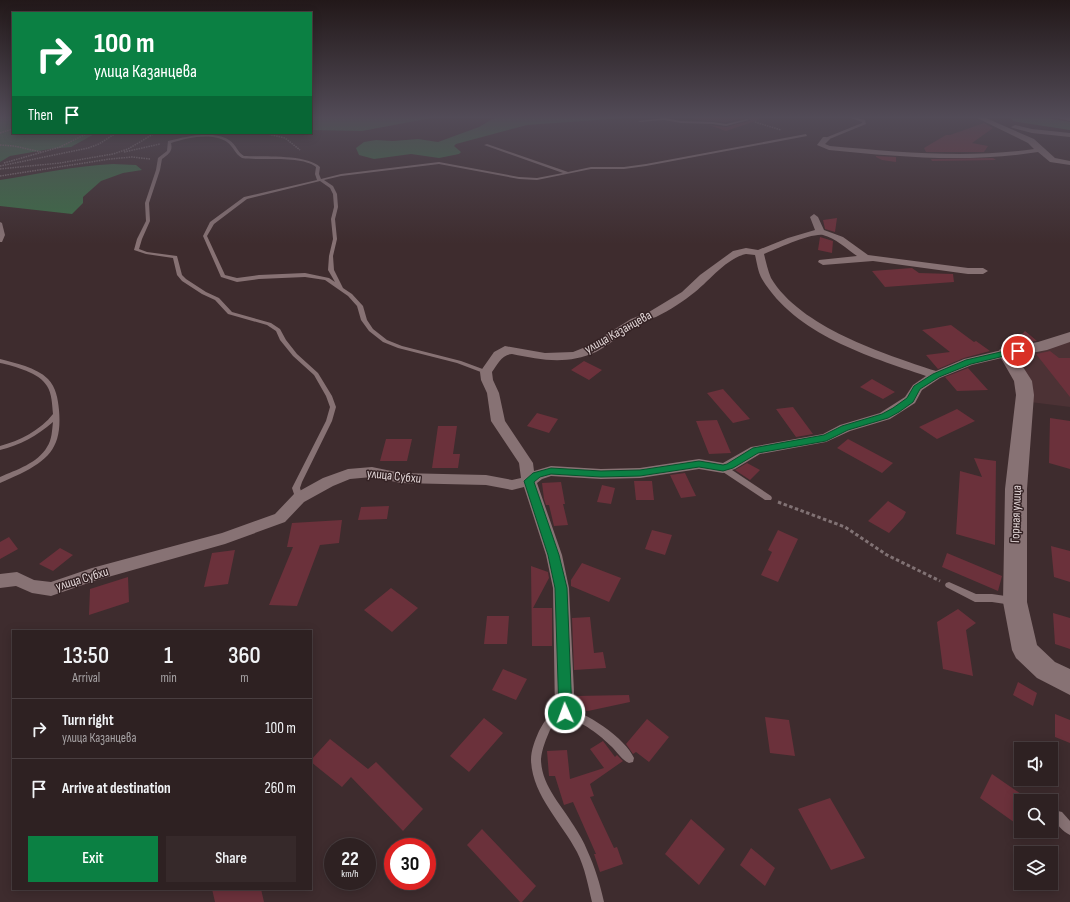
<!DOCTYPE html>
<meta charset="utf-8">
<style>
body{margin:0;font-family:"Sofia Sans Condensed",sans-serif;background:#36292a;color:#f1f3f6;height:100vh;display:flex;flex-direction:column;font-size:15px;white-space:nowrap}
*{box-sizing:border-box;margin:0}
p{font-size:13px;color:#a7a3a5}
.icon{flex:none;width:22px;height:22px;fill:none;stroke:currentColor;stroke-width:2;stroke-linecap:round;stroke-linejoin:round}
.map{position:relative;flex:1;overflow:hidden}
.side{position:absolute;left:12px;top:630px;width:300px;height:260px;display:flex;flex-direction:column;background:#2e2122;border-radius:0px;box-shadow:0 2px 10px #0003,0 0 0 1px #493e40}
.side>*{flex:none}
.guide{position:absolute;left:12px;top:12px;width:300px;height:122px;border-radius:0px;box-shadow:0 2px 10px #0003,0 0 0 1px #493e40;background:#0b8043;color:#fff;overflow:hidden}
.buttons{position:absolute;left:1014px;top:742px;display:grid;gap:8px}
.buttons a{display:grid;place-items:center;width:44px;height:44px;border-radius:0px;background:#2e2122;box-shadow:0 2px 10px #0003,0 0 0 1px #493e40;font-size:20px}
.speed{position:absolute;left:324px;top:838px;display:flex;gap:8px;font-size:20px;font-weight:700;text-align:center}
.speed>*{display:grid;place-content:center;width:52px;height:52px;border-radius:50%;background:#2e2122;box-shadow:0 2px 10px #0003,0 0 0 1px #493e40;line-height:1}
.speed small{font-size:10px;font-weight:400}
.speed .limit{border:6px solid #d22;background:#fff;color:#111}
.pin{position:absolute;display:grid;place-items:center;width:34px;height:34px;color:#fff;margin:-17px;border:2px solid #fff;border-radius:50%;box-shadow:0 1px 4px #0007}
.me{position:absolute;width:44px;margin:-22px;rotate:358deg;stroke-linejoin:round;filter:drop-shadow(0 0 3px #0008)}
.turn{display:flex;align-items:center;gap:14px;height:84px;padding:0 16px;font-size:18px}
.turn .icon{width:52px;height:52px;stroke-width:2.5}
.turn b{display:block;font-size:28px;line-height:34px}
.then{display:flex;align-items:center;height:38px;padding:0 16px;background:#0003;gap:8px;font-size:15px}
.eta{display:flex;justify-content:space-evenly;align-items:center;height:68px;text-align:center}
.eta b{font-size:24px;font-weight:600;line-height:28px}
.button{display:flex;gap:8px;margin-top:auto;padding:8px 16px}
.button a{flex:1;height:46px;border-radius:0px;background:#0b8043;color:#fff;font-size:16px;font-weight:600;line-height:46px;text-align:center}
.button a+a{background:#36292a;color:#f1f3f6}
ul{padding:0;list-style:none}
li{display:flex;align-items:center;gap:12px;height:60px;padding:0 16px;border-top:1px solid #493e40}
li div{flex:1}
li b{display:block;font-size:15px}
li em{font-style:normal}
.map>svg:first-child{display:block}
</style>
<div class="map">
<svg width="1070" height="902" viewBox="0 0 1070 902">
<rect width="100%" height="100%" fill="#3e2c2e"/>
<path fill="#4c3235" d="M1070 341V407L1030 402 1012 355Z"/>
<path fill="#3c6d46" d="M0 118H13V133H96L71 147 50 149 10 156 0 162Z
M311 118H431L362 131 311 130Z
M494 118H624L527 125 456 144 454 146 461 152 459 154 439 158 411 154 374 159 359 155 356 148 364 142 376 140 393 141 418 139 438 142 479 127Z
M113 164 136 165 142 170 123 173 101 181 83 197V203L72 214 0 206V180C38 174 75 166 113 164Z"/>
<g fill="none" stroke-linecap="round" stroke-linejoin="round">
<path fill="#407149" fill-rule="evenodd" d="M1011 118H1047L1070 122V130L1018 122 1013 121Z"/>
</g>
<path fill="#6b313b" d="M693 118H744L726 122 697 120Z
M749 118H758L759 120 726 131 709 125 726 127 749 121 750 120Z
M984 123 993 128 972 143 988 146 984 152H926L924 148 946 135H950Z
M876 156 896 157V162L882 160 876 157Z
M993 158 996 160 932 161 931 159Z
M837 218 835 232 825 229 823 220Z
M820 237 833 241 832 253 818 250Z
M912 268 919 273 953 274 954 282 885 287 872 271Z
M951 325 974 342 976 341 990 351 964 358 938 369 926 355 950 352 922 330Z
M1025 331 1037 341 1028 342 1022 334Z
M1050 351 1059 358H1070V397L1036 354Z
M584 361 602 370 589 380 571 370Z
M968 368 988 390 957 391 945 377Z
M872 379 895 392 883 399 860 387Z
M723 389 750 419 733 423 707 393Z
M793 407 813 434 796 437 776 409Z
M957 409 975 421 937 439 919 427Z
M537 413 558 419 549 433 527 426Z
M1050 418 1070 421V469L1049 463Z
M717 420 731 453 709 454 696 421Z
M438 426H457L453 454H460L458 468H432Z
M386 439H412L407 461H380Z
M848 439 893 463 882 473 837 448Z
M974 458 996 461 995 545 956 534 960 471 982 477Z
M747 463 760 470 750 480 735 470Z
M685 473 696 496 681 498 670 475Z
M634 481H652L654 500H636Z
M561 482 565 504H563L568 525 554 526 549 505H546L544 499 542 483Z
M602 485 615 488 611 504 597 502Z
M888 501 906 512 903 518 889 533 868 521Z
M389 506 387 519 358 520 361 507Z
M342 520 339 543 320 545 297 606 269 605 293 547H287L292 523Z
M652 530 672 535 665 555 645 549Z
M778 530 798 539 778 582 761 575 772 552 768 550Z
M9 537 18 549 0 559V542Z
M1051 546 1070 551V582L1054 577Z
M60 548 73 555 53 571 39 564Z
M235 550 228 584 204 587 212 553Z
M947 553 1002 576 998 591 942 567Z
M582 563 621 578 609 602 571 586V580Z
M531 566 548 572 549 578 533 608H552V646H532Z
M128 577 129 602 89 615 90 589Z
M391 588 418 608 392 632 364 610Z
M958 609 976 623 966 630 973 676 943 669 937 622Z
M1053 613 1070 618V649L1055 644Z
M487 616H509L507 644H484Z
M590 617 594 653 603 652 606 668 574 670 572 618Z
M503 669 527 679 516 700 492 690Z
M1018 682 1037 693 1033 706 1013 695Z
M629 695 630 702 588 711 576 710V696Z
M1055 714 1070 720V743L1055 737Z
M765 717 789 720 795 756 770 753Z
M484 718 503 733 469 772 450 756Z
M647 719 669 737 649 762 636 752 633 754 626 744Z
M330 739 368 769 376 762 423 809 403 831 351 777 342 787 311 762V760Z
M603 741 615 757 617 755 623 761 590 784 594 796 590 797 614 848 617 847 623 864 600 872 594 854H596L573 802 564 805 555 776H549L547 751 567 750 570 779 604 768 590 749Z
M992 774 1021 794V827L980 798Z
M830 798 865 858 831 870 798 809Z
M691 819 725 849 699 885 665 854Z
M482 829 536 886 522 902H520L467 845Z
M751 848 775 868 765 886 740 865Z
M212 889H261L264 902H215Z"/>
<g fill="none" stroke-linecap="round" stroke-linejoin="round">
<path stroke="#817274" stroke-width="1.5" stroke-dasharray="1.5 1" stroke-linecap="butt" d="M755 122 781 130
M0 133 13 129
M264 133 285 138 300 150
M0 145 14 146 41 152
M124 152 160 144
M4 163 60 147 88 133
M0 166 88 148 99 144 116 133
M0 169 60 163 113 154 128 149 155 133
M0 176 110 159 132 157 150 159"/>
<path stroke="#817274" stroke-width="3" stroke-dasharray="3.5 2.5" stroke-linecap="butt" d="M778 502 845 527 887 555 940 581"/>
<path fill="#877274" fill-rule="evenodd" d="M665 118 681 121 713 122 726 124 747 119 749 120 726 126 713 124 681 123 664 120 640 122 638 121Z
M851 118H857L865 120 866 124 827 140H825V138L862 123V122Z
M806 134 807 136 646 166 624 169H591L537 180 519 179 439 164 341 176 324 180 333 186 337 194 338 207 335 219 337 239 333 256 334 270 343 288 352 294 363 306 367 320 373 329 387 340 402 346 461 361 488 371 489 372 488 373 486 374 457 363 398 348 383 342 369 331 361 320 357 306 348 296 325 280 305 277 259 279 237 282 221 277 203 236 210 222 244 197 317 180 315 174 316 167C301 155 262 161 242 158 235 154 233 146 227 142 212 132 187 138 171 143 173 151 169 154 162 159L160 170 149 203 150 221 142 239 139 249 147 252 177 256 182 275 186 279 206 292 219 298 232 312 271 323 280 329 286 340 297 354 318 373 332 396 336 407 332 421 302 482 300 488 303 498 302 500H296L292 488 326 421 330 407 326 396 314 375 293 356 280 340 276 331 267 325 228 314 215 300 202 294 182 281 177 275 173 258 146 254 134 250 137 239 146 221 145 203 156 170 158 158 167 151 168 141C186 137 212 130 229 140 236 144 237 152 244 156 262 157 307 154 320 167L319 174 321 179 341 174 439 162 519 177 537 178 563 173 484 145 487 144 568 172 591 167H624L646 164ZM320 181 330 188 333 194 334 207 331 219 333 239 329 256 328 270 335 282 329 278 305 273 259 275 237 278 225 275 207 236 214 224 247 199Z
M0 222 2 223 5 235 2 242H0Z
M0 359C15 363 36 367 48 379 56 387 58 399 59 410 62 445 51 459 20 474 13 477 7 480 0 483V477C16 470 38 463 47 447 52 440 52 430 53 422 37 436 20 445 0 450V446C19 441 41 430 53 414 52 404 52 394 47 386 40 373 14 366 0 363Z
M720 466H726L771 496 772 498 771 500H765L720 470 719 468Z
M949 582 976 594H992L1012 597 1015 598 1016 601 1015 604 1012 605 992 602H975L946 587 945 585 946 583Z
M562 709C583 708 626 739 634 758L633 762 629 763C622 760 617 752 612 747 601 736 581 720 566 718 558 718 553 724 550 730 546 739 542 749 541 759 541 785 562 806 574 826 579 834 584 842 587 850 595 867 600 884 604 902H592C588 885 585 868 577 852 562 823 532 795 531 760 531 750 535 740 539 731 545 720 550 712 562 709Z
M1058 811 1062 812 1070 821V835C1063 832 1055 823 1053 816L1054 812Z"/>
<path fill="#877274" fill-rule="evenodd" d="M977 118H986L1034 139 1055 158 1070 161V165L1050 162 1038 152C968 163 899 157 829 150L817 145 823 137H826L830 139 825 144 830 146C898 152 966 159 1034 149L1028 143Z
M1058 118H1070V121Z
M1015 125 1032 129 1070 133V137L1032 133 1013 128 1011 127Z
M814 214 818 217 824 230 843 237 868 255 968 268H983L988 271 983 274H968L873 261 823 265 818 262 819 260 857 256C847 249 835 238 823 235 811 233 776 249 764 254 766 262 768 271 771 278 800 327 884 354 936 371L964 359 1006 349 1010 350 1012 353 1010 356 972 365 940 378 922 390 915 403 890 419 850 431 826 442 760 454 735 469 723 473 699 469 640 478 601 479 551 476 542 479 537 483 562 555 569 588 575 713 572 720 565 722 558 720 555 713 553 588 546 555 524 487 512 490 486 485 401 483 372 477 350 479 333 486 304 502 285 522 225 544 94 581 51 596 32 593 16 586 0 588V574L17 572 34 580 51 582 92 568 222 533 275 514 294 494 323 478 348 469 372 467 401 473 486 475 512 480 521 478 519 463 491 421 487 393 481 380 480 372 494 352 505 346 545 353 573 352 588 346 631 319 649 312 682 292 700 275 733 251 746 248 758 250 788 238 815 230 810 217ZM746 254 755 255C757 263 758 272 762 279 796 335 868 356 926 376L913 385 905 397 880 413 840 425 823 434 751 447 723 463 699 459 640 468 601 469 551 466 534 471 533 463 505 421 499 393 493 380 492 372C497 365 502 354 512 354 541 360 567 365 596 352 611 344 624 331 639 323 645 320 651 319 656 317 670 310 684 301 695 292 710 280 727 258 746 254Z"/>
<path fill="#877274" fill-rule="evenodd" d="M1070 332V342L1047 350 1016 356 1032 381 1034 395 1027 489V602L1037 645 1055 662 1070 669V695L1037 678 1016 658 1012 650 1003 602 1005 489 1016 395 1014 381 998 353 1000 349 1038 342Z"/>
</g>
<linearGradient id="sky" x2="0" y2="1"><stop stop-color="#221819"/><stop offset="0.48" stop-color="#524b57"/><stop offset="1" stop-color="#524b57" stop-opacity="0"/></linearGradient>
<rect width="1070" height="244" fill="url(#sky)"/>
<path fill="#0b8043" stroke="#07532c" d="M1018 348 1021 349V352L971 364 939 377 920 389 913 402 899 412 888 418 848 430 826 441 758 453 733 468 723 471 699 467 640 476 601 477 551 474 540 477 534 482 559 555 567 588 572 713 570 717 565 719 561 717 559 713 555 588 548 555 524 481 533 473 551 468 601 471 640 470 699 461 723 465 727 464 753 448 824 435 842 426 882 414 893 408 907 398 914 386 933 374 966 360Z"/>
<g text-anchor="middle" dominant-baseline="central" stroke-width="3" stroke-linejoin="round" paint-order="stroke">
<g font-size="13" fill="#e1d5d6" stroke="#342224">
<text transform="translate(618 332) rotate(-29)">улица Казанцева</text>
<text transform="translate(394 476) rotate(6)">улица Субхи</text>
<text transform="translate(1016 514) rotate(-88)">Горная улица</text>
<text transform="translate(82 579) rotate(-17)">улица Субхи</text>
</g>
</g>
</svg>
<div class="buttons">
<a><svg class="icon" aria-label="sound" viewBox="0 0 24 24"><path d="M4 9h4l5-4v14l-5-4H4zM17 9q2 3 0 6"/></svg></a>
<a><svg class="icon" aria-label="search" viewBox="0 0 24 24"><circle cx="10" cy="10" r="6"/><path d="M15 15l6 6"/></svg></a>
<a><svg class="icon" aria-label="layers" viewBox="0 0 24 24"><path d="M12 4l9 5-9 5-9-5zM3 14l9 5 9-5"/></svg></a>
</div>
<div class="speed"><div>22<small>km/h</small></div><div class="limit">30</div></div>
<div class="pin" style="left:1018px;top:351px;background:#d93025"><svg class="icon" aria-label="arrive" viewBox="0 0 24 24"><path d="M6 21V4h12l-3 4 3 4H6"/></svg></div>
<svg class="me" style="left:565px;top:713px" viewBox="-20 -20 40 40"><circle r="17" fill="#0b8043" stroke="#fff" stroke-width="3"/><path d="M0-11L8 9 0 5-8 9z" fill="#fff"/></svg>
<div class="guide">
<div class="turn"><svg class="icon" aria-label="right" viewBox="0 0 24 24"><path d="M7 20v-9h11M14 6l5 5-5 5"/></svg><div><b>100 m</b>улица Казанцева</div></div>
<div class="then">Then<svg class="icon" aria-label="arrive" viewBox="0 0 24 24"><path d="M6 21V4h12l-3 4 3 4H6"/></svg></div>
</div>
<section class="side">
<div class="eta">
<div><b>13:50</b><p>Arrival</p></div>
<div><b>1</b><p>min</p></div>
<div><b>360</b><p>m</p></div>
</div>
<ul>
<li><svg class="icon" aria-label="right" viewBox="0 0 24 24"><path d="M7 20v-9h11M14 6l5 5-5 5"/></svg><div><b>Turn right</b><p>улица Казанцева</p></div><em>100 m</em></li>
<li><svg class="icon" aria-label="arrive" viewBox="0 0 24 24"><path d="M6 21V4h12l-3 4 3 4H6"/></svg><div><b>Arrive at destination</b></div><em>260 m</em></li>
</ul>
<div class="button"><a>Exit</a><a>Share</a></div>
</section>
</div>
